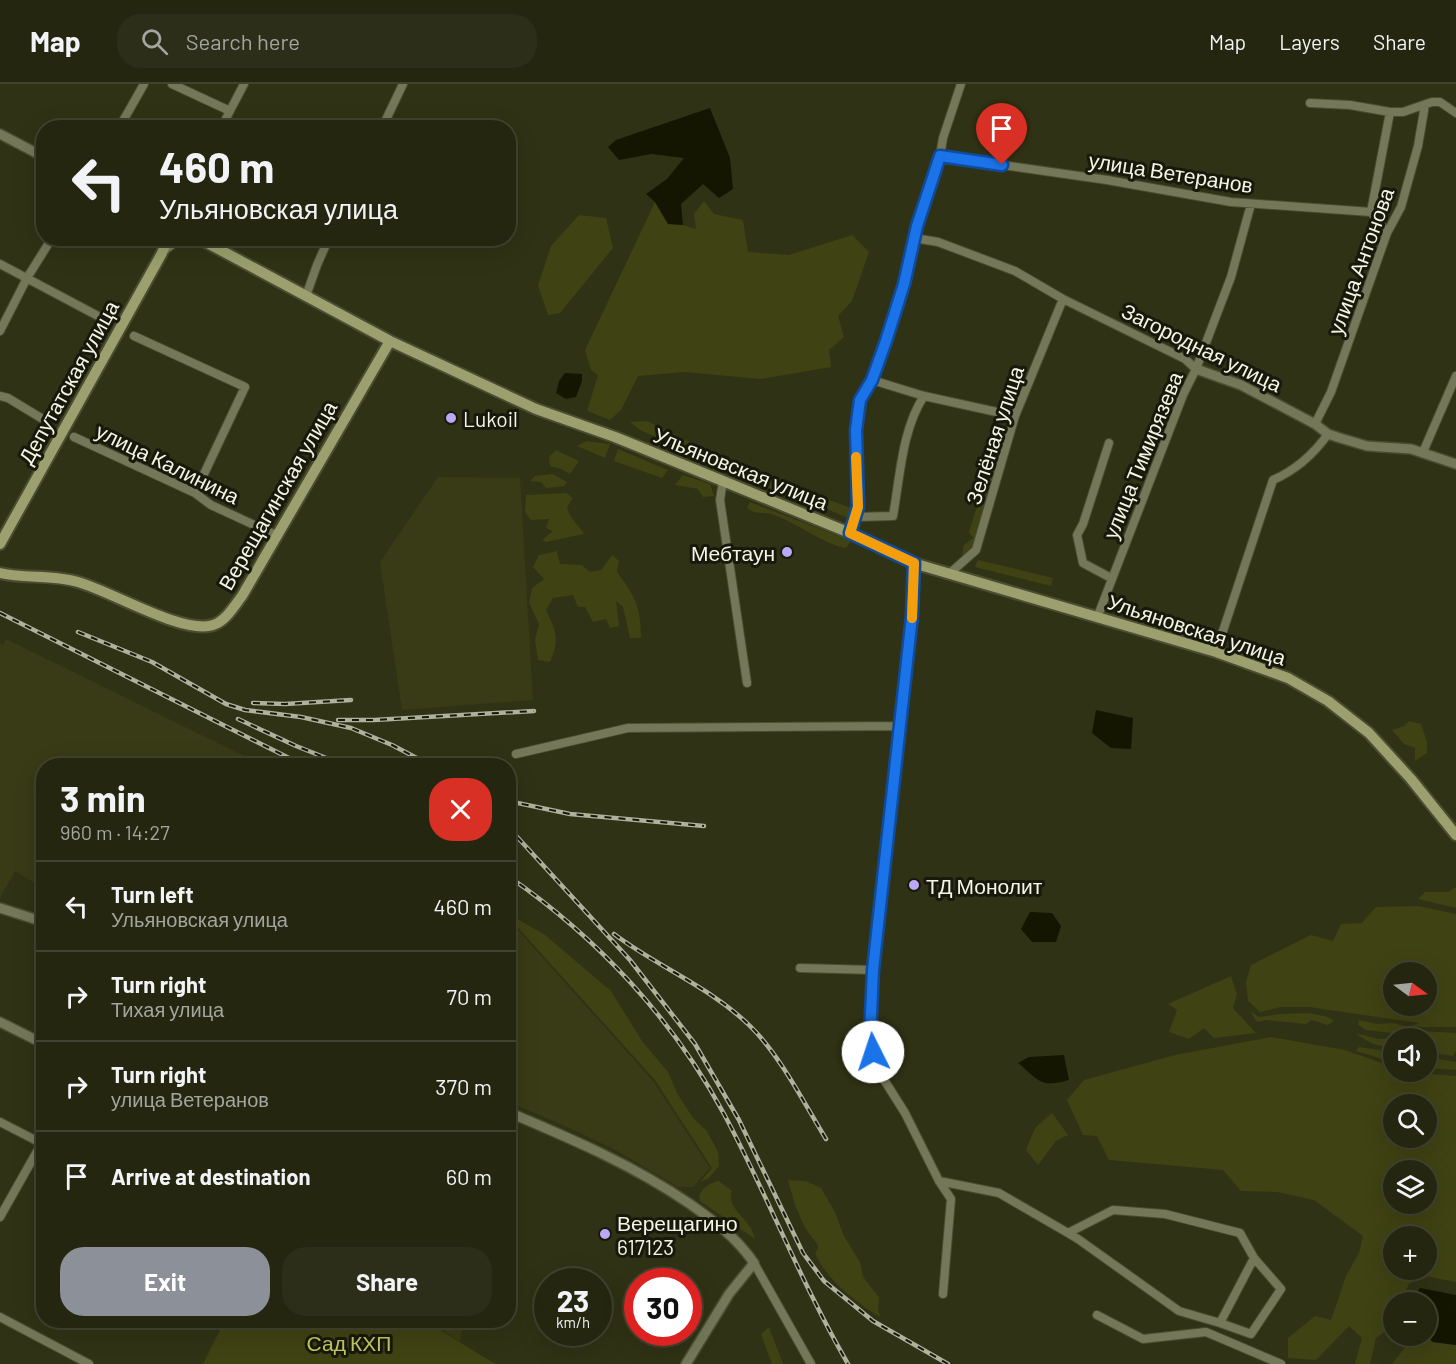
<!DOCTYPE html>
<meta charset="utf-8">
<style>
body{margin:0;font-family:Barlow,sans-serif;background:#2c2e19;color:#f1f3f6;height:100vh;display:flex;flex-direction:column;font-size:22px;white-space:nowrap}
*{box-sizing:border-box;margin:0}
p{font-size:20px;color:#a3a59f}
.icon{flex:none;width:33px;height:33px;fill:none;stroke:currentColor;stroke-width:2;stroke-linecap:round;stroke-linejoin:round}
.map{position:relative;flex:1;overflow:hidden}
.side{position:absolute;left:36px;top:674px;width:480px;height:570px;display:flex;flex-direction:column;background:#242610;border-radius:24px;box-shadow:0 6px 24px #0002,0 0 0 2px #414330}
.side>*{flex:none}
.hud{position:absolute;left:36px;top:36px;width:480px;height:126px;border-radius:24px;box-shadow:0 6px 24px #0002,0 0 0 2px #414330;background:#242610;color:#f1f3f6;overflow:hidden}
.needle{width:39px;rotate:105deg}
.buttons{position:absolute;left:1383px;top:878px;display:grid;gap:12px}
.buttons a{display:grid;place-items:center;width:54px;height:54px;border-radius:50%;background:#242610;box-shadow:0 6px 24px #0002,0 0 0 2px #414330;font-size:30px}
.speed{position:absolute;left:534px;top:1184px;display:flex;gap:12px;font-size:30px;font-weight:700;text-align:center}
.speed>*{display:grid;place-content:center;width:78px;height:78px;border-radius:50%;background:#242610;box-shadow:0 6px 24px #0002,0 0 0 2px #414330;line-height:1}
.speed small{font-size:15px;font-weight:400}
.speed .limit{border:9px solid #d22;background:#fff;color:#111}
.pin{position:absolute;display:grid;place-items:center;width:51px;height:51px;color:#fff;margin:-62px -26px;border-radius:50% 50% 50% 0;rotate:-45deg;box-shadow:0 0 6px #0007}
.pin .icon{rotate:45deg}
.me{position:absolute;width:66px;margin:-33px;rotate:356deg;stroke-linejoin:round;filter:drop-shadow(0 0 4px #0008)}
.turn{display:flex;align-items:center;gap:21px;height:126px;padding:0 24px;font-size:27px}
.turn .icon{width:78px;height:78px;stroke-width:2.5}
.turn b{display:block;font-size:42px;line-height:51px}
.round{display:grid;place-items:center;flex:none;width:63px;height:63px;border-radius:24px;background:#2c2e19}
.head{display:flex;align-items:center;justify-content:space-between;height:102px;padding:0 24px}
h1{font-size:36px;font-weight:700;line-height:45px}
.action{display:flex;gap:12px;margin-top:auto;padding:12px 24px}
.action a{flex:1;height:69px;border-radius:24px;background:#8c9099;color:#fff;font-size:24px;font-weight:700;line-height:69px;text-align:center}
.action a+a{background:#2c2e19;color:#f1f3f6}
ul{padding:0;list-style:none}
li{display:flex;align-items:center;gap:18px;height:90px;padding:0 24px;border-top:2px solid #414330}
li div{flex:1}
li b{display:block;font-size:22px}
li em{font-style:normal}
header{display:flex;align-items:center;gap:36px;box-sizing:border-box;height:84px;padding:0 30px;background:#242610;border-bottom:2px solid #414330}
header strong{font-size:28px}
nav{display:flex;gap:33px;margin-inline-start:auto;font-size:21px}
.search{width:420px;height:54px;background:#2c2e19;display:flex;align-items:center;gap:15px;box-sizing:border-box;padding:0 21px;border-radius:24px;color:#a3a59f;font-size:22px}
.map>svg:first-child{display:block}
</style>
<header>
<strong>Map</strong>
<div class="search"><svg class="icon" aria-label="search" viewBox="0 0 24 24"><circle cx="10" cy="10" r="6"/><path d="M15 15l6 6"/></svg>Search here</div>
<nav><a>Map</a><a>Layers</a><a>Share</a></nav>
</header>
<div class="map">
<svg width="1456" height="1280" viewBox="0 0 1456 1280">
<rect width="100%" height="100%" fill="#303215"/>
<path fill="#393b16" d="M438 393 520 394 533 616 402 626 380 478Z
M6 555 244 672 260 681H44L43 804 15 787 0 814V559L3 561Z
M508 835 653 997 710 1084 693 1103H678L617 1067 572 1045 509 1018Z
M422 1236H464L460 1258 444 1247Z"/>
<path fill="#3f4213" fill-rule="evenodd" d="M704 117 714 130 743 136 748 168 789 171 852 151 869 168 852 217 838 232 844 253 829 266 831 283 760 295 685 288 638 292 621 326 610 336 587 327 598 291 591 286 585 266 655 118 668 140 683 141 696 145 694 130Z
M579 131 606 134 613 164 560 229 548 231 538 201 551 162Z
M647 337 719 372H720L711 377 640 346 630 338Z
M586 357 610 360 605 374 577 362Z
M618 365 668 386 662 394 614 377Z
M556 366 579 377 570 390 561 385 550 382 549 373Z
M994 378 998 382 975 460 964 473 962 470 964 461 973 454 969 448 979 416Z
M741 389 761 396 767 393 777 399 778 407 737 394Z
M553 390 567 398 564 402 546 404 541 398 530 397 535 392Z
M683 391 710 400 714 412 703 413 698 405 675 401Z
M796 404 854 425 850 435 788 408Z
M566 409 573 414 567 423C569 434 579 441 584 450L546 458 542 456 553 447 546 444 549 435 531 436 525 428 526 411Z
M750 418 851 457 846 464C827 462 795 438 774 431 763 427 758 432 747 424Z
M557 467 560 480 582 481 590 488 601 486 612 471 619 477 617 488C635 512 641 523 641 554H630L623 523 616 517 619 542 610 544 606 535 593 538 585 523H578L573 511 553 514 546 526C556 547 560 556 550 578L538 576 535 556 539 540 529 519 532 504 544 495 533 483 539 471Z
M978 476 1053 494 1051 502 975 483Z
M1409 637 1421 640 1427 658V669L1415 677V664L1404 660 1392 646 1404 642Z
M1456 803V824L1418 815 1425 808H1448Z
M1418 822 1456 830V943H1419L1401 950 1366 946 1358 941 1359 936 1377 940 1393 939 1409 943 1419 939 1309 923H1281L1260 928 1248 917 1246 898 1251 881 1311 851 1333 857 1341 840 1362 839 1376 823ZM1394 888H1426V921H1394Z
M512 832 545 851 611 907 642 957 668 988 677 1009 693 1034 707 1047 718 1068 719 1082 709 1094 700 1098 712 1084 655 996 512 837Z
M1231 892 1237 910 1233 924 1256 949 1214 954 1204 944 1189 955 1169 948 1177 926 1168 920Z
M1250 927 1259 933 1280 930 1309 929 1328 933 1334 937 1328 941 1312 936 1306 940 1265 936 1257 938Z
M1421 947 1456 949V967L1453 972 1427 968 1426 954H1410L1409 952Z
M1355 949 1378 955 1396 954H1394L1393 962C1378 964 1368 958 1355 949Z
M1271 953 1345 966 1393 983 1394 987 1456 992V1198L1425 1192 1409 1200 1401 1218H1394L1393 1235 1390 1244 1376 1254 1370 1280H1355L1362 1254 1349 1242 1316 1276 1288 1274V1254L1315 1232 1331 1236 1346 1192 1359 1169 1363 1152 1314 1116 1277 1108 1241 1107 1223 1086 1109 1076 1097 1052 1083 1051 1067 1016 1084 996 1175 971ZM1394 1020H1426V1053H1394ZM1394 1086H1426V1119H1394ZM1394 1152H1426V1185H1394Z
M1359 963 1393 968V978L1356 967Z
M1427 973 1456 978V986L1427 984Z
M1052 1029 1068 1051 1056 1057 1038 1081 1026 1066 1035 1044Z
M788 1096 806 1097 821 1104 835 1128 844 1152 860 1178 863 1193 879 1213 878 1224 880 1233C856 1218 826 1196 815 1169L818 1165V1161L805 1144 795 1121Z
M719 1097 732 1107C725 1125 751 1134 755 1155L700 1117 699 1112C703 1103 709 1099 719 1097Z
M225 1236H422C448 1249 470 1266 496 1280H203Z
M769 1243 783 1280H772L761 1250Z
M1404 1251H1425L1433 1258 1456 1261V1280H1392L1406 1262Z"/>
<path fill="#141601" d="M710 24 730 74 733 105 719 114 703 100 681 120 683 141 668 140 655 118 646 110 667 95 684 74 651 70 619 76 608 63 616 56Z
M565 289 582 290V297L576 313 566 315 556 309 559 297Z
M1096 626 1133 634 1131 665 1111 664 1092 649Z
M1030 828 1052 829 1061 842 1056 858H1032L1021 845Z
M1064 971 1069 996C1040 1004 1040 997 1018 979L1029 973Z
M1420 1204 1456 1211V1261L1433 1258 1425 1251 1426 1218H1412V1216Z"/>
<g fill="none" stroke-linecap="round" stroke-linejoin="round">
<defs>
<path id="minor" d="M172 0 230 27
M1310 19 1350 21 1390 28H1403L1432 18H1440L1456 29
M119 44 144 0
M221 44 244 0
M382 44 403 0
M940 72 1107 96 1231 118 1371 128 1387 149
M1371 128 1390 28
M914 154 938 158 1015 187 1063 215 1185 275 1196 285
M165 166 177 157 187 154
M0 180 98 232
M306 212 317 181 329 154
M0 247 27 194 52 154
M134 252 245 303 195 409
M872 296 924 312 1015 332
M0 312 8 314 41 334
M1315 340 1331 308 1387 149 1401 123 1418 62 1425 21
M74 353 195 409 211 421 278 452
M1109 359 1083 440 1077 451 1083 479 1111 494
M1423 368 1456 292
M723 397 720 416 747 599
M856 433 893 432C900 393 902 345 924 312
M850 449 858 423 856 347 860 316 872 296 886 257 904 200 917 142 940 72 943 54 961 0
M913 479 912 532 873 886 870 952 876 983 905 1029 939 1097 951 1115 943 1210
M949 490 976 466 1015 332 1063 215
M1097 534 1183 311 1196 285 1231 193 1251 120
M1216 568 1273 396C1296 386 1313 371 1328 350
M516 670 628 644 899 642
M800 884 873 886
M0 1038 41 1059
M939 1097 999 1109 1068 1149 1078 1155 1179 1227 1220 1239 1254 1174 1240 1149 1165 1130 1113 1126 1068 1149
M0 1133 44 1055
M754 1179 811 1280
M1097 1231 1143 1255 1206 1248 1281 1280
M0 1233 89 1280
M1220 1239 1251 1250 1281 1205 1254 1174"/>
<path id="tertiary" d="M0 50 44 73
M1196 285 1241 301 1315 340 1328 350 1340 354 1367 362 1411 365 1456 380
M0 824 44 838
M0 938 44 960
M508 1028C572 1055 633 1081 690 1120 714 1137 737 1154 754 1179L729 1210 686 1280"/>
<path id="secondary" d="M198 154 390 257 536 325 615 353 723 397 850 449 913 479 1216 568 1288 594 1328 617 1369 649 1411 695 1456 751
M0 460 162 169 168 154
M0 489C26 495 52 490 78 498 111 507 183 551 213 541 226 537 234 522 242 512L390 257"/>
</defs>
<use href="#minor" stroke="#4b4d32" stroke-width="10"/>
<use href="#tertiary" stroke="#4b4d32" stroke-width="12"/>
<use href="#secondary" stroke="#4b4d32" stroke-width="14"/>
<use href="#minor" stroke="#747859" stroke-width="8"/>
<use href="#tertiary" stroke="#747859" stroke-width="9"/>
<use href="#secondary" stroke="#9ba06e" stroke-width="10"/>
<defs>
<path id="rail" d="M0 529 303 681
M78 548 152 578 226 620 245 626 301 633 351 644 392 661 430 681
M253 619 285 620 351 616
M238 635 296 662 344 681
M338 636H374L534 627
M508 717 570 730 704 742
M508 743 630 876 695 960 739 1036 803 1169 824 1197 873 1237 948 1280
M508 792C597 853 673 935 724 1030 768 1112 801 1199 848 1280
M614 850C658 883 710 903 750 942 780 971 804 1019 826 1055"/>
</defs>
<use href="#rail" stroke="#afb19c" stroke-width="4.5"/>
<use href="#rail" stroke="#18190c" stroke-width="2" stroke-dasharray="7" stroke-linecap="butt"/>
</g>
<g fill="none" stroke-linecap="round" stroke-linejoin="round">
<defs>
<path id="route" d="M873 968 870 952 873 886 912 532 914 479 850 449 858 423 856 346 860 316 872 296 886 257 904 200 917 142 940 72 1002 81"/>
</defs>
<use href="#route" stroke="#114b97" stroke-width="15"/>
<use href="#route" stroke="#1a73e8" stroke-width="10"/>
<path stroke="#f59e0b" stroke-width="10" d="M856 373 858 423 850 449 914 479 912 534"/>
</g>
<g fill="#baaaf6" stroke="#18190c" stroke-width="2">
<circle cx="451" cy="334" r="6"/>
<circle cx="787" cy="468" r="6"/>
<circle cx="914" cy="801" r="6"/>
<circle cx="605" cy="1150" r="6"/>
</g>
<g text-anchor="middle" dominant-baseline="central" stroke-width="6" stroke-linejoin="round" paint-order="stroke">
<g font-size="21" fill="#f4f6e4" stroke="#18190c">
<text transform="translate(1171 88) rotate(9)">улица Ветеранов</text>
<text transform="translate(1360 177) rotate(-70)">улица Антонова</text>
<text transform="translate(1202 263) rotate(26)">Загородная улица</text>
<text transform="translate(68 298) rotate(-61)">Депутатская улица</text>
<text transform="translate(994 351) rotate(-72)">Зелёная улица</text>
<text transform="translate(1142 371) rotate(-68)">улица Тимирязева</text>
<text transform="translate(168 379) rotate(26)">улица Калинина</text>
<text transform="translate(741 384) rotate(22)">Ульяновская улица</text>
<text transform="translate(277 411) rotate(-60)">Верещагинская улица</text>
<text transform="translate(1197 545) rotate(18)">Ульяновская улица</text>
</g>
<g font-size="21" fill="#f4f6e4" stroke="#18190c" text-anchor="start">
<text x="463" y="334">Lukoil</text>
<text x="775" y="468" text-anchor="end">Мебтаун</text>
<text x="926" y="801">ТД Монолит</text>
<text x="617" y="1138">Верещагино<tspan x="617" dy="24">617123</tspan></text>
</g>
<g font-size="21" fill="#c0c85d" stroke="#18190c">
<text x="349" y="1258">Сад КХП</text>
</g>
</g>
</svg>
<div class="buttons">
<a><svg class="needle" viewBox="-14 -14 28 28"><path d="M0-13l5 13h-10z" fill="#e53935"/><path d="M0 13l5-13h-10z" fill="#a3a59f"/></svg></a>
<a><svg class="icon" aria-label="sound" viewBox="0 0 24 24"><path d="M4 9h4l5-4v14l-5-4H4zM17 9q2 3 0 6"/></svg></a>
<a><svg class="icon" aria-label="search" viewBox="0 0 24 24"><circle cx="10" cy="10" r="6"/><path d="M15 15l6 6"/></svg></a>
<a><svg class="icon" aria-label="layers" viewBox="0 0 24 24"><path d="M12 4l9 5-9 5-9-5zM3 14l9 5 9-5"/></svg></a>
<a>+</a>
<a>−</a>
</div>
<div class="speed"><div>23<small>km/h</small></div><div class="limit">30</div></div>
<div class="pin" style="left:1002px;top:81px;background:#d93025"><svg class="icon" aria-label="arrive" viewBox="0 0 24 24"><path d="M6 21V4h12l-3 4 3 4H6"/></svg></div>
<svg class="me" style="left:873px;top:968px" viewBox="-20 -20 40 40"><circle r="19" fill="#fff"/><path d="M0-13L10 11 0 6-10 11z" fill="#1a73e8"/></svg>
<div class="hud">
<div class="turn"><svg class="icon" aria-label="left" viewBox="0 0 24 24"><path d="M17 20v-9H6M10 6l-5 5 5 5"/></svg><div><b>460 m</b>Ульяновская улица</div></div>
</div>
<section class="side">
<div class="head"><div><h1>3 min</h1><p>960 m · 14:27</p></div><a class="round" style="background:#d93025;color:#fff"><svg class="icon" aria-label="close" viewBox="0 0 24 24"><path d="M6 6l12 12M18 6L6 18"/></svg></a></div>
<ul>
<li><svg class="icon" aria-label="left" viewBox="0 0 24 24"><path d="M17 20v-9H6M10 6l-5 5 5 5"/></svg><div><b>Turn left</b><p>Ульяновская улица</p></div><em>460 m</em></li>
<li><svg class="icon" aria-label="right" viewBox="0 0 24 24"><path d="M7 20v-9h11M14 6l5 5-5 5"/></svg><div><b>Turn right</b><p>Тихая улица</p></div><em>70 m</em></li>
<li><svg class="icon" aria-label="right" viewBox="0 0 24 24"><path d="M7 20v-9h11M14 6l5 5-5 5"/></svg><div><b>Turn right</b><p>улица Ветеранов</p></div><em>370 m</em></li>
<li><svg class="icon" aria-label="arrive" viewBox="0 0 24 24"><path d="M6 21V4h12l-3 4 3 4H6"/></svg><div><b>Arrive at destination</b></div><em>60 m</em></li>
</ul>
<div class="action"><a>Exit</a><a>Share</a></div>
</section>
</div>
